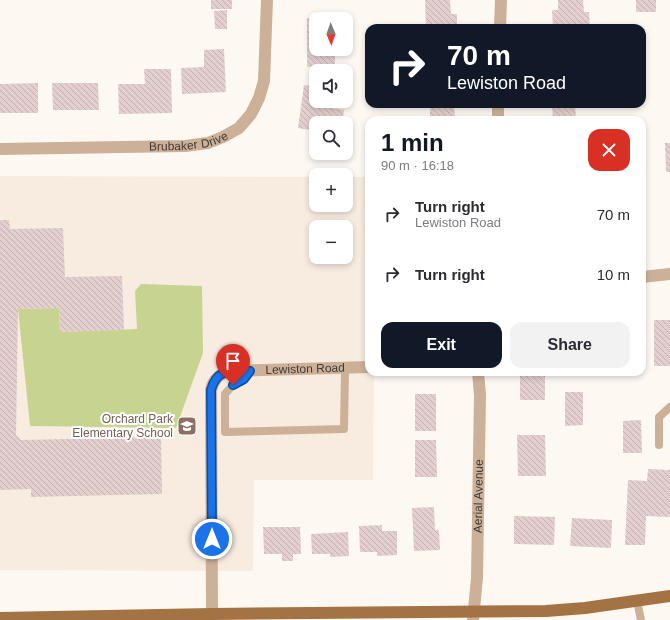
<!DOCTYPE html>
<meta charset="utf-8">
<style>
body{margin:0;font-family:Helvetica,sans-serif;background:#f2f2f3;color:#2b2b33;height:100vh;display:flex;flex-direction:column;font-size:15px;white-space:nowrap}
*{box-sizing:border-box;margin:0}
p{font-size:13px;color:#7c7c81}
.icon{flex:none;width:22px;height:22px;fill:none;stroke:currentColor;stroke-width:2;stroke-linecap:round;stroke-linejoin:round}
.map{position:relative;flex:1;overflow:hidden}
.panel{position:absolute;left:365px;top:116px;width:281px;height:260px;display:flex;flex-direction:column;background:#fff;border-radius:12px;box-shadow:0 2px 6px #0003}
.panel>*{flex:none}
.top-card{position:absolute;left:365px;top:24px;width:281px;height:84px;border-radius:12px;box-shadow:0 2px 6px #0003;background:#111827;color:#fff;overflow:hidden}
.needle{width:26px;rotate:178deg}
.fabs{position:absolute;left:309px;top:12px;display:grid;gap:8px}
.fabs a{display:grid;place-items:center;width:44px;height:44px;border-radius:8px;background:#fff;box-shadow:0 2px 6px #0003;font-size:20px}
.pin{position:absolute;display:grid;place-items:center;width:34px;height:34px;color:#fff;margin:-41px -17px;border-radius:50% 50% 50% 0;rotate:-45deg;box-shadow:0 0 4px #0007}
.pin .icon{rotate:45deg}
.me{position:absolute;width:44px;margin:-22px;rotate:0deg;stroke-linejoin:round;filter:drop-shadow(0 0 3px #0008)}
.turn{display:flex;align-items:center;gap:14px;height:84px;padding:0 16px;font-size:18px}
.turn .icon{width:52px;height:52px;stroke-width:2.5}
.turn b{display:block;font-size:28px;line-height:34px}
.round{display:grid;place-items:center;flex:none;width:42px;height:42px;border-radius:12px;background:#f2f2f3}
.head{display:flex;align-items:center;justify-content:space-between;height:68px;padding:0 16px}
h1{font-size:24px;font-weight:600;line-height:30px;color:#111827}
.primary-button{display:flex;gap:8px;margin-top:auto;padding:8px 16px}
.primary-button a{flex:1;height:46px;border-radius:12px;background:#111827;color:#fff;font-size:16px;font-weight:600;line-height:46px;text-align:center}
.primary-button a+a{background:#f2f2f3;color:#2b2b33}
ul{padding:0;list-style:none}
li{display:flex;align-items:center;gap:12px;height:60px;padding:0 16px}
li div{flex:1}
li b{display:block;font-size:15px}
li em{font-style:normal}
.map>svg:first-child{display:block}
</style>
<div class="map">
<svg width="670" height="620" viewBox="0 0 670 620">
<defs>
<pattern id="building-back-hatch" width="6" height="6" patternUnits="userSpaceOnUse"><rect width="6" height="6" fill="#e3cfce"/><path d="M-1 5l2 2M0 0l6 6M5-1l2 2" fill="none" stroke="#c4b2b2"/></pattern>
</defs>
<rect width="100%" height="100%" fill="#fef8f3"/>
<path fill="#f8ece1" fill-rule="evenodd" d="M0 176 316 177V205H346V177H369V372H374L373 480H254L253 571 0 570ZM316 227H346V257H316Z"/>
<path fill="#c6d490" d="M141 284 202 286 203 353 176 428 30 426 18 309 59 308 60 332 137 329 135 291Z"/>
<path fill="url(#building-back-hatch)" d="M211 0H232V9H211Z
M425 0H450L451 14H457V28H426Z
M558 0H583L584 12H589L590 28H553L552 10H558Z
M636 0H656V12H636Z
M227 10V29H215L214 11Z
M343 17V19H316V49H343V53H335V67H307V18Z
M224 49 226 92 182 94 181 68 204 67V50Z
M144 69H171L172 113 119 114 118 84H145Z
M38 83V113H0V84Z
M52 83H98L99 110H53Z
M304 85 316 87V101H333L332 108 344 110 342 123H316V131L298 128Z
M334 101H341L340 108 334 107Z
M430 104H454L455 120H409V118L430 117Z
M552 104H575L576 120H553Z
M665 143H670V172H666Z
M0 220H9L10 229 63 228 65 277 122 276 124 330 60 332 59 308 18 309 16 435 21 440 161 437 162 494 31 497V489L0 490Z
M654 320H670V366H654Z
M520 372H545V400H520Z
M565 392H583V425L565 426Z
M415 394H436V431H415Z
M641 420 642 453H623V421Z
M517 435H545L546 476H518Z
M415 440H436L437 477H415Z
M648 469 670 470V517L646 516 645 545H625L628 480 647 481Z
M434 507 435 530H439L440 550 414 551 412 508Z
M514 516 555 517 554 545 514 544Z
M572 518 612 520 611 548 570 546Z
M382 525V531H397V555L377 556V552H360L359 526Z
M263 527H300L301 554H293V561H282V554H264Z
M348 532 349 556 330 557V554H312L311 534Z"/>
<g fill="none" stroke-linecap="round" stroke-linejoin="round">
<path stroke="#ccb198" stroke-width="8" d="M250 371 244 379 233 385 225 394V432L344 429 345 368
M659 445V417L670 407
M637 601 641 620"/>
<g stroke="#ccb198" stroke-width="12">
<path d="M500 28 501 0"/>
<path d="M498 120V104"/>
<path id="s1" d="M0 149 185 146 208 143 223 137 239 128 251 114 259 98 264 81 267 0"/>
<path d="M642 277 670 274"/>
<path id="s2" d="M212 614 211 390C213 380 218 376 227 371L369 367"/>
<path id="s3" d="M473 620 477 578 480 395 478 372"/>
</g>
<path stroke="#a37343" stroke-width="12" d="M0 618 212 614 546 611 585 608 670 596"/>
</g>
<g fill="none" stroke-linecap="round" stroke-linejoin="round">
<defs>
<path id="route" d="M212 539 211 390C217 368 231 371 250 371L244 379 233 385"/>
</defs>
<use href="#route" stroke="#114b97" stroke-width="10"/>
<use href="#route" stroke="#1a73e8" stroke-width="7"/>
</g>
<defs>
<symbol id="school-square" viewBox="-11 -11 22 22"><rect x="-9" y="-9" width="18" height="18" rx="4" fill="#8d6e63" stroke="#fff"/><path d="M0-5L7-2L0 1L-7-2ZM-4 1L0 2.5L4 1V4Q0 6-4 4Z" fill="#fff"/></symbol>
</defs>
<g fill-rule="evenodd">
<use href="#school-square" x="176" y="415" width="22" height="22"/>
</g>
<g text-anchor="middle" dominant-baseline="central" stroke-width="4" stroke-linejoin="round" paint-order="stroke">
<g font-size="12" fill="#3e3934" stroke="#fff">
<text stroke="none"><textPath href="#s1" startOffset="189">Brubaker Drive</textPath></text>
<text stroke="none"><textPath href="#s2" startOffset="328">Lewiston Road</textPath></text>
<text stroke="none"><textPath href="#s3" startOffset="124">Aerial Avenue</textPath></text>
</g>
<g font-size="12" fill="#785e54" stroke="#fff" text-anchor="end">
<text x="173" y="419">Orchard Park<tspan x="173" dy="14">Elementary School</tspan></text>
</g>
</g>
</svg>
<div class="fabs">
<a><svg class="needle" viewBox="-14 -14 28 28"><path d="M0-13l5 13h-10z" fill="#e53935"/><path d="M0 13l5-13h-10z" fill="#7c7c81"/></svg></a>
<a><svg class="icon" aria-label="sound" viewBox="0 0 24 24"><path d="M4 9h4l5-4v14l-5-4H4zM17 9q2 3 0 6"/></svg></a>
<a><svg class="icon" aria-label="search" viewBox="0 0 24 24"><circle cx="10" cy="10" r="6"/><path d="M15 15l6 6"/></svg></a>
<a>+</a>
<a>−</a>
</div>
<div class="pin" style="left:233px;top:385px;background:#d93025"><svg class="icon" aria-label="arrive" viewBox="0 0 24 24"><path d="M6 21V4h12l-3 4 3 4H6"/></svg></div>
<svg class="me" style="left:212px;top:539px" viewBox="-20 -20 40 40"><circle r="17" fill="#1a73e8" stroke="#fff" stroke-width="3"/><path d="M0-11L8 9 0 5-8 9z" fill="#fff"/></svg>
<div class="top-card">
<div class="turn"><svg class="icon" aria-label="right" viewBox="0 0 24 24"><path d="M7 20v-9h11M14 6l5 5-5 5"/></svg><div><b>70 m</b>Lewiston Road</div></div>
</div>
<section class="panel">
<div class="head"><div><h1>1 min</h1><p>90 m · 16:18</p></div><a class="round" style="background:#d93025;color:#fff"><svg class="icon" aria-label="close" viewBox="0 0 24 24"><path d="M6 6l12 12M18 6L6 18"/></svg></a></div>
<ul>
<li><svg class="icon" aria-label="right" viewBox="0 0 24 24"><path d="M7 20v-9h11M14 6l5 5-5 5"/></svg><div><b>Turn right</b><p>Lewiston Road</p></div><em>70 m</em></li>
<li><svg class="icon" aria-label="right" viewBox="0 0 24 24"><path d="M7 20v-9h11M14 6l5 5-5 5"/></svg><div><b>Turn right</b></div><em>10 m</em></li>
</ul>
<div class="primary-button"><a>Exit</a><a>Share</a></div>
</section>
</div>
